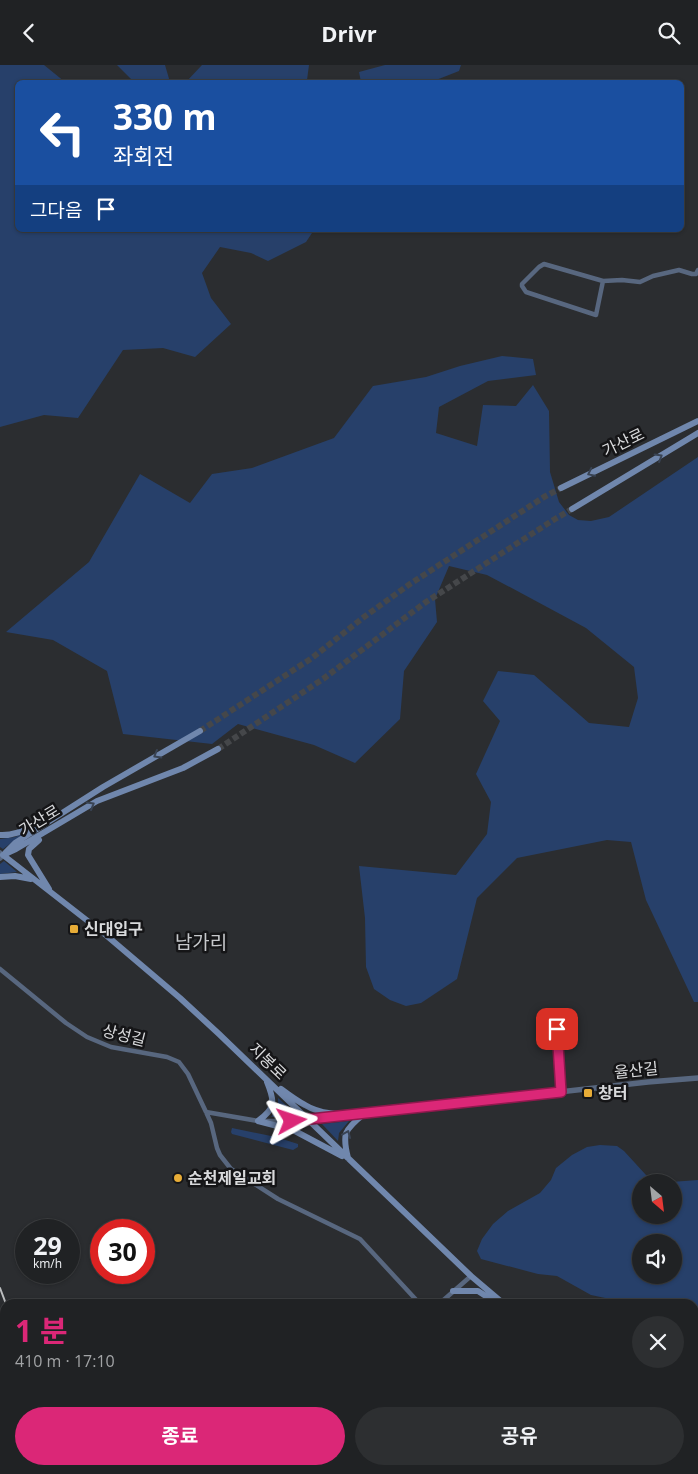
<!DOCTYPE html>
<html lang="ko">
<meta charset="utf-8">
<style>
body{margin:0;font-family:"Open Sans","Noto Sans KR",sans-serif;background:#2d2f31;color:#f1f3f6;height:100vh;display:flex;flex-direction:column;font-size:19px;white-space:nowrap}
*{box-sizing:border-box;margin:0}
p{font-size:16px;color:#a2a4a6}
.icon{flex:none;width:28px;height:28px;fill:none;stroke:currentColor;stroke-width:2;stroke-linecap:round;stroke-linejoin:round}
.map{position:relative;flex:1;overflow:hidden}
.drawer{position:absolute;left:0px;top:1234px;width:699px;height:176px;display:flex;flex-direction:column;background:#202224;border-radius:15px 15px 0 0;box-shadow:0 1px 4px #0004,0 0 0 1px #3d3f41}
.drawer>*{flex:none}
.guide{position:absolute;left:15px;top:15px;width:669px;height:152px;border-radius:8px;box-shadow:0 1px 4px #0004,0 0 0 1px #3d3f41;background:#1a4fa0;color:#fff;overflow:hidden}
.needle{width:32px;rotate:152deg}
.controls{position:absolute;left:632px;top:1109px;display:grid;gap:10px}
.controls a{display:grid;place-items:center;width:50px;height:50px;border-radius:50%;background:#202224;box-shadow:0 1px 4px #0004,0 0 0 1px #3d3f41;font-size:25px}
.speed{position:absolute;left:15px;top:1154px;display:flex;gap:10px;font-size:25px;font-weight:700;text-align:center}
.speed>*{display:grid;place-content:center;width:65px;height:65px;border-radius:50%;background:#202224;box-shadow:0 1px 4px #0004,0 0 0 1px #3d3f41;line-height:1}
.speed small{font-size:12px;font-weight:400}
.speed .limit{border:8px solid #d22;background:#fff;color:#111}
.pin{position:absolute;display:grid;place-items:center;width:42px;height:42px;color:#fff;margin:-21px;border-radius:10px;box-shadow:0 2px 8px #0006}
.me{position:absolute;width:55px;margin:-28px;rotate:85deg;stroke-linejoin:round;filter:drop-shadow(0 0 4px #0008)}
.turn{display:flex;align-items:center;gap:18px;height:105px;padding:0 15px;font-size:22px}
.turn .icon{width:65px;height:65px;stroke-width:2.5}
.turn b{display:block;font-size:35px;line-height:42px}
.then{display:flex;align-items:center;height:48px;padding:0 15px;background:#0003;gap:10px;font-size:19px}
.round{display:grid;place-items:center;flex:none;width:52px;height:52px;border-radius:26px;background:#2d2f31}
.head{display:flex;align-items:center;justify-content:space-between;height:85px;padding:0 15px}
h1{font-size:30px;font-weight:700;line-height:38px;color:#db2777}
.button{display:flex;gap:10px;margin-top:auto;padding:10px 15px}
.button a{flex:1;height:58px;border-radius:30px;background:#db2777;color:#fff;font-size:20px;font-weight:700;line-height:58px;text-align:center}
.button a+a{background:#2d2f31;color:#f1f3f6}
header{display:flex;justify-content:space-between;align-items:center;height:65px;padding:0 15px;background:#202224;font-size:22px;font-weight:700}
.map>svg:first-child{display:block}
</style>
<header><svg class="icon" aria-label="back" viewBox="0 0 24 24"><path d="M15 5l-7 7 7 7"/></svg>Drivr<svg class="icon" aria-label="search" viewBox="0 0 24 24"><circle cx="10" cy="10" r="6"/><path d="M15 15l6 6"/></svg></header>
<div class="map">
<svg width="698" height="1409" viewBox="0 0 698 1409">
<rect width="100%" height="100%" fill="#2b2d30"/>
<path fill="#27406a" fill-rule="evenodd" d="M0 0H44L65 17 18 18V165H314L306 177 268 196 251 188 220 182 202 208 211 233 231 259 195 292 163 283 123 285 78 353 44 350 0 362Z
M117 0H165L170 17H134Z
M202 0H309L307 15 305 17H186Z
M385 0H461L459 6 431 17H361L359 7Z
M502 291 533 294 536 310 488 316 439 342 436 368 477 381 483 340 516 341 533 320 549 346 550 407 559 437 569 450 578 455 591 456 609 452 698 392V937H694L646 835 631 777 607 775 517 793 477 833 457 914 421 938 406 941 390 935 374 924 366 902 365 853 359 801 456 810 487 769 491 737 476 709 500 656 483 636 498 606 534 610 589 658 629 662 638 633 634 602 586 563 521 528 487 510 449 501 435 534 437 557 404 606 400 654 355 698 314 680 238 659 212 679 123 669 107 606 53 575 6 567 89 497 140 409 190 438 212 409 252 403 334 373 373 321 426 312 460 301Z
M26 767 3 784 0 782V774L15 772Z
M4 796 17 807 0 809V799Z
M278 1033 295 1048 296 1050 271 1052 278 1041Z
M349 1056 339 1068 338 1076 322 1059Z
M232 1063 276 1072 298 1079V1082L293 1085 232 1069 231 1067Z
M600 1080 617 1081 624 1086 646 1110 660 1117 641 1118V1150H674V1118L671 1117 698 1115V1267L694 1271V1239H623L610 1234 591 1230 557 1211 538 1209 481 1194 477 1186 482 1174 493 1159 508 1146 540 1128 551 1115 556 1103 572 1090 587 1082ZM641 1178H674V1210H641Z
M694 1376 698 1379V1408L686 1409V1405H694Z"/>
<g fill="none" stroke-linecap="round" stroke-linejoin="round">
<path stroke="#45474a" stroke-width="6" stroke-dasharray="6 3" stroke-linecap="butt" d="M200 666 312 593 364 552 410 519 544 432 561 423
M218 684 323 614 426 537 555 454 572 444"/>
<path stroke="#58677f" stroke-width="4.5" d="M603 216 596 250 526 227 522 221V219L539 202 544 199 603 216 622 215 640 217 653 211 679 205 692 209H696L698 205
M0 904 66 958 87 972 111 982 167 992 179 997 188 1009 206 1047 211 1058 217 1083 220 1090 231 1104 278 1134 360 1174 420 1239
M557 964 561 1027
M206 1047 258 1056H285L308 1054
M439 1239 471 1211
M665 1409 666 1405"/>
<path stroke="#58677f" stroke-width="5.5" d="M0 788 3 790 0 793
M362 1049 648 1017 698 1013
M308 1054 340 1051"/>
<path stroke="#7087ad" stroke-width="6" d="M561 423 698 356
M572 444 698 368
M0 770C16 771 30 762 45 756
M39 775 29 784 28 790 49 824
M6 787 15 778 103 722 200 666
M3 790 107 871 180 933 219 969 349 1094 471 1211 504 1239
M3 790 16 784 97 736 183 703 218 684
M0 812 15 811 31 814
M281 1024C289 1030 297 1036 305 1040 323 1051 345 1049 365 1049
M258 1056 293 1065 342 1091
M258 1056C276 1043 275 1037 267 1017
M348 1093C342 1069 344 1065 364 1049
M453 1226H478L498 1239
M694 1369 698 1372
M678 1409V1405"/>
<path stroke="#bbbdbf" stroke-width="2" d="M0 1223 6 1239
M0 1408 5 1395
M71 1409 77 1405"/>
</g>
<defs><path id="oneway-chevron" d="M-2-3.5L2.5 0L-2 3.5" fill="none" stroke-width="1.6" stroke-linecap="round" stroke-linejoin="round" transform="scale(1.25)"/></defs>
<g stroke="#394353">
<use href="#oneway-chevron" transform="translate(659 392) rotate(-31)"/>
<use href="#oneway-chevron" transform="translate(591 408) rotate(154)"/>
<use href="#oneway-chevron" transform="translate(157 690) rotate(150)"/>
<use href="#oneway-chevron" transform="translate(91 740) rotate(-30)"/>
<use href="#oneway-chevron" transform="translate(347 1069) rotate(-67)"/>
</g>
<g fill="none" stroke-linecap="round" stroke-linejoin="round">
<defs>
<path id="route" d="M292 1056 561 1027 557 964"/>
</defs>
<use href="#route" stroke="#8e194d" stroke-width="12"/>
<use href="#route" stroke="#db2777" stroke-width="9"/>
</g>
<g fill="#e7ac37" stroke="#151517" stroke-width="2">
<rect x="69" y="859" width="10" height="10" rx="2.5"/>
<rect x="583" y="1023" width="10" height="10" rx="2.5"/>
<circle cx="178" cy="1113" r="5"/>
</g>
<g text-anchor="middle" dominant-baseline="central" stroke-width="5" stroke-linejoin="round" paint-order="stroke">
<g font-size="16" fill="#d9dadc" stroke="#151517">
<text transform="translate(623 377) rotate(-26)">가산로</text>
<text transform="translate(39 755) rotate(-31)">가산로</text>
<text transform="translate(124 970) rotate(14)">상성길</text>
<text transform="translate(268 996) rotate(44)">지봉로</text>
<text transform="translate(636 1005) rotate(-6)">율산길</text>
</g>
<g font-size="16" font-weight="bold" fill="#d9dadc" stroke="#151517" text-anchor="start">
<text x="84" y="864">신대입구</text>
<text x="598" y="1028">창터</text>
<text x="188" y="1113">순천제일교회</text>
</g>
<g font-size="19" fill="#c6c8cb" stroke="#151517">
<text x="201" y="877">남가리</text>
</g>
</g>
</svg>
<div class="controls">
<a><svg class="needle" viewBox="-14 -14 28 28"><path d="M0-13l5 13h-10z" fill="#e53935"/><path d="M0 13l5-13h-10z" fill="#a2a4a6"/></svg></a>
<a><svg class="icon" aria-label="sound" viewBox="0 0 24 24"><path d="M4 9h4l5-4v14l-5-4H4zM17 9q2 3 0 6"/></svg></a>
</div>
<div class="speed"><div>29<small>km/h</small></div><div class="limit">30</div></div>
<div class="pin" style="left:557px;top:964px;background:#d93025"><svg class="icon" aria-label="arrive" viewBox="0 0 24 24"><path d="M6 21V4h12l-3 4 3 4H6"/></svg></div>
<svg class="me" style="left:292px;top:1056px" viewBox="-20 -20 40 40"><path d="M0-17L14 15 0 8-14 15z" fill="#db2777" stroke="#fff" stroke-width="4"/></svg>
<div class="guide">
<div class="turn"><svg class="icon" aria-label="left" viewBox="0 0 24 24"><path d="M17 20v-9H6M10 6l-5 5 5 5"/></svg><div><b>330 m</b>좌회전</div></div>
<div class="then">그다음<svg class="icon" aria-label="arrive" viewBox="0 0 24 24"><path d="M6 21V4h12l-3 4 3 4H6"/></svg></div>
</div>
<section class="drawer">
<div class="head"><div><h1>1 분</h1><p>410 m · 17:10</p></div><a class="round"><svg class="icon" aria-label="close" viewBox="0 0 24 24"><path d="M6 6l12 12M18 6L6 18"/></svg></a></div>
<div class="button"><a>종료</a><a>공유</a></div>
</section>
</div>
